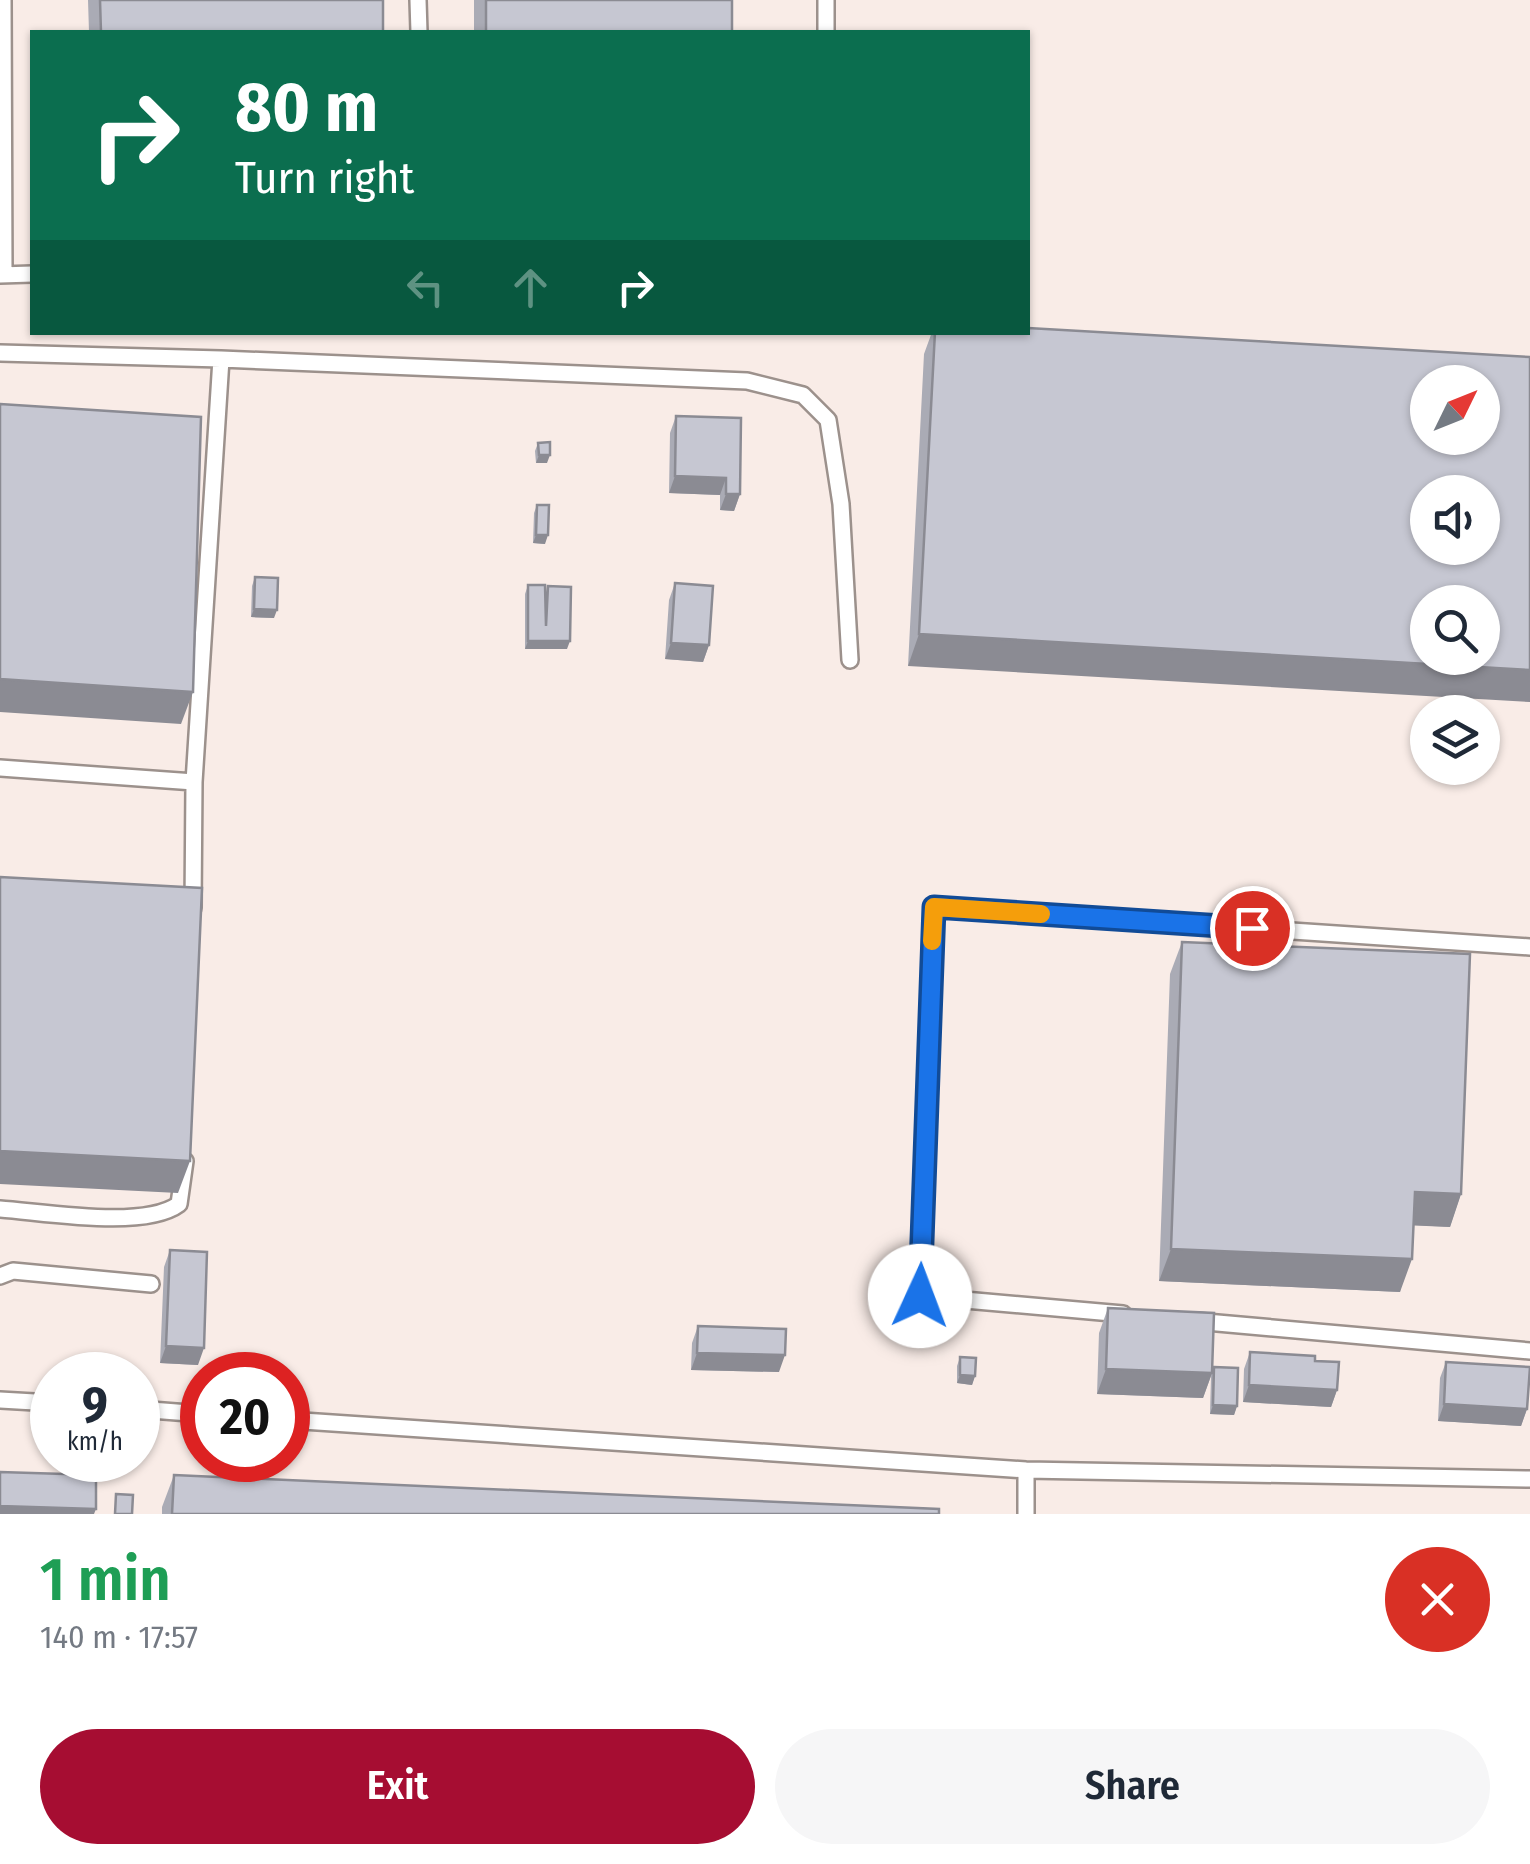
<!DOCTYPE html>
<meta charset="utf-8">
<style>
body{margin:0;font-family:"Fira Sans Condensed",sans-serif;background:#f6f6f7;color:#1f2937;height:100vh;display:flex;flex-direction:column;font-size:38px;white-space:nowrap}
*{box-sizing:border-box;margin:0}
p{font-size:32px;color:#747a83}
.icon{flex:none;width:55px;height:55px;fill:none;stroke:currentColor;stroke-width:2;stroke-linecap:round;stroke-linejoin:round}
.map{position:relative;height:1514px;overflow:hidden}
.details{display:flex;flex-direction:column;background:#fff;flex:1}
.details>*{flex:none}
.top-card{position:absolute;left:30px;top:30px;width:1000px;height:305px;border-radius:0px;box-shadow:0 2px 8px #0004;background:#0b6e4f;color:#fff;overflow:hidden}
.needle{width:65px;rotate:47deg}
.buttons{position:absolute;left:1410px;top:365px;display:grid;gap:20px}
.buttons a{display:grid;place-items:center;width:90px;height:90px;border-radius:50%;background:#fff;box-shadow:0 2px 8px #0004;font-size:50px}
.speed{position:absolute;left:30px;top:1352px;display:flex;gap:20px;font-size:50px;font-weight:700;text-align:center}
.speed>*{display:grid;place-content:center;width:130px;height:130px;border-radius:50%;background:#fff;box-shadow:0 2px 8px #0004;line-height:1}
.speed small{font-size:25px;font-weight:400}
.speed .limit{border:15px solid #d22;background:#fff;color:#111}
.pin{position:absolute;display:grid;place-items:center;width:85px;height:85px;color:#fff;margin:-42px;border:5px solid #fff;border-radius:50%;box-shadow:0 2px 10px #0007}
.me{position:absolute;width:110px;margin:-55px;rotate:2deg;stroke-linejoin:round;filter:drop-shadow(0 0 8px #0008)}
.turn{display:flex;align-items:center;gap:35px;height:210px;padding:0 40px;font-size:45px}
.turn .icon{width:130px;height:130px;stroke-width:2.5}
.turn b{display:block;font-size:70px;line-height:85px}
.lanes{display:flex;align-items:center;height:95px;padding:0 40px;background:#0003;justify-content:center;gap:50px;direction:ltr}
.lanes .off{opacity:.35}
.round{display:grid;place-items:center;flex:none;width:105px;height:105px;border-radius:52px;background:#f6f6f7}
.head{display:flex;align-items:center;justify-content:space-between;height:170px;padding:0 40px}
h1{font-size:60px;font-weight:600;line-height:75px;color:#1e9e55}
.cta{display:flex;gap:20px;margin-top:auto;padding:20px 40px}
.cta a{flex:1;height:115px;border-radius:60px;background:#a60d32;color:#fff;font-size:40px;font-weight:600;line-height:115px;text-align:center}
.cta a+a{background:#f6f6f7;color:#1f2937}
.map>svg:first-child{display:block}
</style>
<div class="map">
<svg width="1530" height="1514" viewBox="0 0 1530 1514">
<rect width="100%" height="100%" fill="#f9ece7"/>
<g fill="none" stroke-linecap="round" stroke-linejoin="round">
<defs>
<path id="lane" d="M3 0 4 275
M418 0 419 32
M826 32V0
M0 275 32 274
M0 353 221 359 194 782 0 768
M221 359 747 381 803 395 828 420 841 504 850 660
M193 908 194 782
M0 1209C44 1212 144 1230 179 1204L185 1161
M0 1276 13 1271 151 1284
M1123 1314 920 1296 934 907 1530 947
M1195 1321 1530 1351
M0 1400 52 1403
M138 1409 202 1414
M288 1420 1026 1470 1530 1479
M1026 1470V1514"/>
</defs>
<use href="#lane" stroke="#9c918c" stroke-width="20"/>
<use href="#lane" stroke="#fff" stroke-width="15"/>
</g>
<path fill="#aaabb5" d="M88 0H383V32H89Z
M474 0H732V32H474Z
M932 332H1028L1530 357 908 666 924 354Z
M676 416 740 494 734 511 720 510V495L669 493 670 433Z
M538 443 547 463H536L535 451Z
M537 505 545 544 533 543 534 513Z
M255 577 274 618 251 617 252 586Z
M675 583 709 645 703 662 665 659 669 600Z
M528 585 546 594 548 586 567 649H525V594Z
M1182 942 1461 1194 1450 1227 1414 1225 1400 1292 1159 1281 1170 974Z
M170 1250 198 1365 160 1363 164 1267Z
M1108 1308 1212 1372 1214 1367 1237 1406 1234 1415 1210 1414 1211 1376 1203 1398 1097 1394 1099 1333Z
M698 1326 779 1372 691 1370 692 1343Z
M1250 1352 1315 1361 1337 1390 1331 1407 1243 1402 1244 1369Z
M960 1357 975 1376 972 1385 957 1383V1366Z
M1446 1362 1527 1409 1521 1426 1438 1421 1440 1378Z
M174 1475 939 1514H162V1507Z"/>
<path fill="#8b8b93" d="M539 455H550L547 463H536Z
M675 476 726 478 720 495 669 493Z
M726 494H740L734 511 720 510Z
M536 535H548L545 544 533 543Z
M254 609 277 610 274 618 251 617Z
M919 634 1530 670V702L908 666Z
M528 641H570L567 649H525Z
M671 643 709 645 703 662 665 659Z
M0 679 193 692 181 724 0 712Z
M0 1151 190 1161 178 1193 0 1184Z
M1415 1192 1461 1194 1450 1227 1403 1225Z
M1171 1249 1412 1259 1400 1292 1159 1281Z
M166 1346 204 1348 198 1365 160 1363Z
M697 1353 785 1355 779 1372 691 1370Z
M1106 1369 1212 1373 1203 1398 1097 1394Z
M960 1375 975 1376 972 1385 957 1383Z
M1249 1385 1337 1390 1331 1407 1243 1402Z
M1444 1404 1527 1409 1521 1426 1438 1421Z
M1213 1405 1237 1406 1234 1415 1210 1414Z
M0 1506 96 1509 94 1514H0Z"/>
<path fill="#c6c7d2" stroke="#8b8b93" stroke-width="2.5" fill-rule="evenodd" d="M100 0H383V32H101Z
M486 0H732V32H486Z
M1028 328 1530 357V670L919 634 935 332H1028ZM1428 382H1482V438H1428ZM1428 492H1482V548H1428ZM1428 602H1482V658H1428Z
M0 404 201 417 193 692 0 679Z
M676 416 741 418 740 494H726V478L675 476Z
M550 442V455H539L538 443Z
M537 505H549L548 535H536Z
M255 577 278 578 277 610 254 609Z
M675 583 713 586 709 645 671 643Z
M528 585H545L546 626 548 586 571 587 570 641H528Z
M0 877 202 888 190 1161 0 1151Z
M1182 942 1470 954 1461 1194 1415 1192 1412 1259 1171 1249Z
M170 1250 207 1252 204 1348 166 1346Z
M1108 1308 1214 1313 1212 1373 1106 1369Z
M698 1326 786 1329 785 1355 697 1353Z
M1250 1352 1315 1356V1361L1339 1362 1337 1390 1249 1385Z
M960 1357 976 1358 975 1376 960 1375Z
M1446 1362 1530 1367 1527 1409 1444 1404Z
M1214 1367 1238 1368 1237 1406 1213 1405Z
M0 1472 96 1475V1509L0 1506Z
M174 1475 939 1509V1514H172Z
M116 1494 133 1495 132 1514H115Z"/>
<g fill="none" stroke-linecap="round" stroke-linejoin="round">
<defs>
<path id="route" d="M920 1296 934 907 1252 928"/>
</defs>
<use href="#route" stroke="#114b97" stroke-width="25"/>
<use href="#route" stroke="#1a73e8" stroke-width="18"/>
<path stroke="#f59e0b" stroke-width="18" d="M932 941 934 907 1041 914"/>
</g>
</svg>
<div class="buttons">
<a><svg class="needle" viewBox="-14 -14 28 28"><path d="M0-13l5 13h-10z" fill="#e53935"/><path d="M0 13l5-13h-10z" fill="#747a83"/></svg></a>
<a><svg class="icon" aria-label="sound" viewBox="0 0 24 24"><path d="M4 9h4l5-4v14l-5-4H4zM17 9q2 3 0 6"/></svg></a>
<a><svg class="icon" aria-label="search" viewBox="0 0 24 24"><circle cx="10" cy="10" r="6"/><path d="M15 15l6 6"/></svg></a>
<a><svg class="icon" aria-label="layers" viewBox="0 0 24 24"><path d="M12 4l9 5-9 5-9-5zM3 14l9 5 9-5"/></svg></a>
</div>
<div class="speed"><div>9<small>km/h</small></div><div class="limit">20</div></div>
<div class="pin" style="left:1252px;top:928px;background:#d93025"><svg class="icon" aria-label="arrive" viewBox="0 0 24 24"><path d="M6 21V4h12l-3 4 3 4H6"/></svg></div>
<svg class="me" style="left:920px;top:1296px" viewBox="-20 -20 40 40"><circle r="19" fill="#fff"/><path d="M0-13L10 11 0 6-10 11z" fill="#1a73e8"/></svg>
<div class="top-card">
<div class="turn"><svg class="icon" aria-label="right" viewBox="0 0 24 24"><path d="M7 20v-9h11M14 6l5 5-5 5"/></svg><div><b>80 m</b>Turn right</div></div>
<div class="lanes"><svg class="icon off" aria-label="left" viewBox="0 0 24 24"><path d="M17 20v-9H6M10 6l-5 5 5 5"/></svg><svg class="icon off" aria-label="ahead" viewBox="0 0 24 24"><path d="M12 20V5M6 11l6-6 6 6"/></svg><svg class="icon" aria-label="right" viewBox="0 0 24 24"><path d="M7 20v-9h11M14 6l5 5-5 5"/></svg></div>
</div>
</div>
<section class="details">
<div class="head"><div><h1>1 min</h1><p>140 m · 17:57</p></div><a class="round" style="background:#d93025;color:#fff"><svg class="icon" aria-label="close" viewBox="0 0 24 24"><path d="M6 6l12 12M18 6L6 18"/></svg></a></div>
<div class="cta"><a>Exit</a><a>Share</a></div>
</section>
